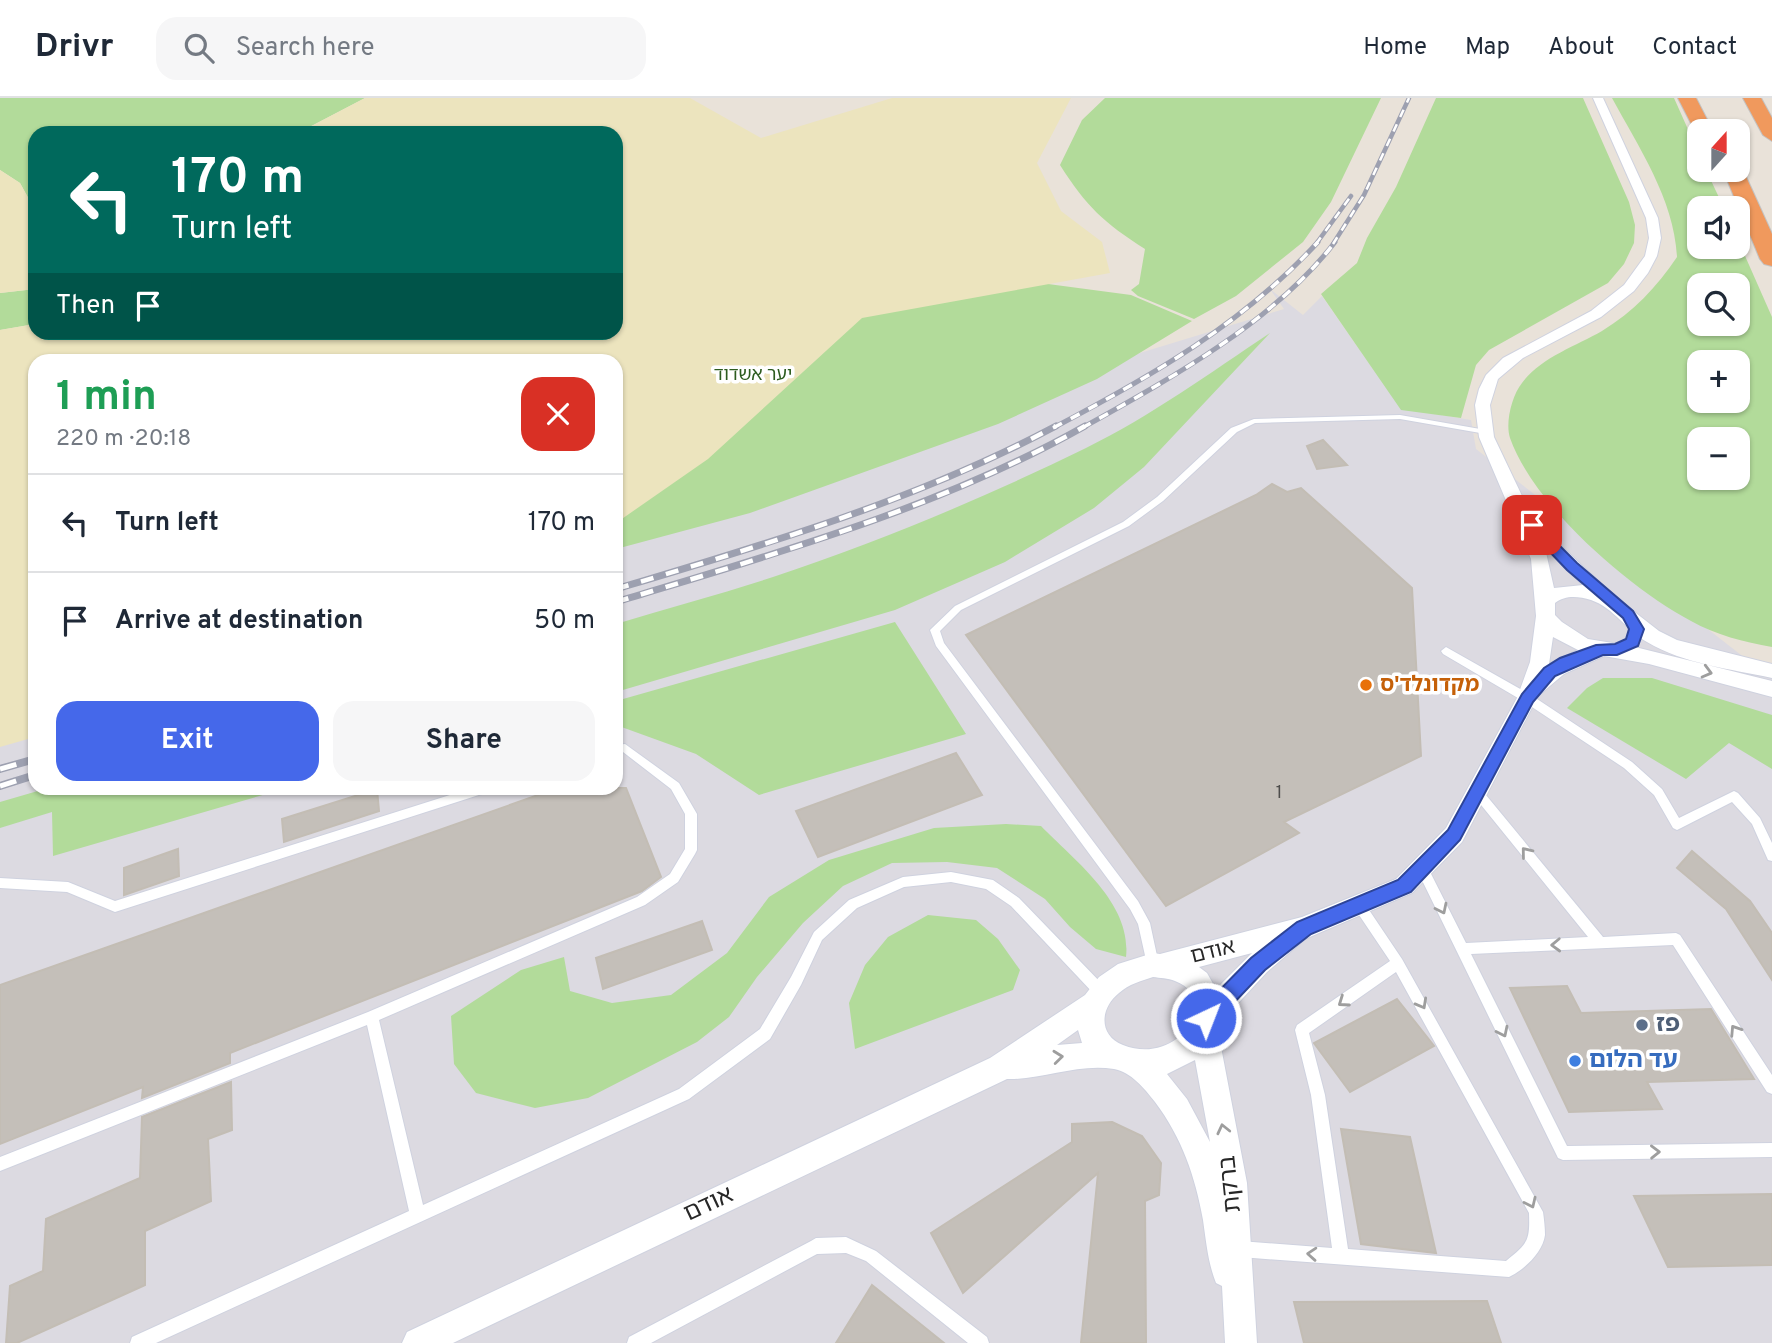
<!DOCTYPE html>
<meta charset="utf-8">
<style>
body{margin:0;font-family:Overpass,"Noto Sans Hebrew",sans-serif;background:#f6f6f7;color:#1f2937;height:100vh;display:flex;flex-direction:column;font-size:26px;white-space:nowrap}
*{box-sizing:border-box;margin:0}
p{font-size:23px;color:#747a83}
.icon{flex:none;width:38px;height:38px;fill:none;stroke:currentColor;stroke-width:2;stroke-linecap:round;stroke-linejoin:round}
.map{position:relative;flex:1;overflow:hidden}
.drawer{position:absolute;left:28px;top:256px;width:595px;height:441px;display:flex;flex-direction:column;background:#fff;border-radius:21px;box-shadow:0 2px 5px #0004}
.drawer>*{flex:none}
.guide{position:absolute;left:28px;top:28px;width:595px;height:214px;border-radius:21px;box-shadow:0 2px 5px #0004;background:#00695c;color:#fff;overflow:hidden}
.needle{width:46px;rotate:21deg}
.tools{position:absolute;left:1687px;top:21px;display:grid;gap:14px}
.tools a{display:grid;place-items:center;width:63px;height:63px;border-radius:14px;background:#fff;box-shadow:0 2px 5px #0004;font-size:35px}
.pin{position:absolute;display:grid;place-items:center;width:60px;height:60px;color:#fff;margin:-30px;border-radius:14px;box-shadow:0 4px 10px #0006}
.me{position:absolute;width:77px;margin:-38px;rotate:43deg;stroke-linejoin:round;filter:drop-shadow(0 0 5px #0008)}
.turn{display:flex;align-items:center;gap:24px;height:147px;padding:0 28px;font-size:32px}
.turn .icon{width:91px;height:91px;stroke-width:2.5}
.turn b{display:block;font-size:49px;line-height:60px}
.then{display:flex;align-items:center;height:66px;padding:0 28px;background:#0003;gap:14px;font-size:26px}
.round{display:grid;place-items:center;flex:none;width:74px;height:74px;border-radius:21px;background:#f6f6f7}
.overview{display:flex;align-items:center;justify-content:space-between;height:119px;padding:0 28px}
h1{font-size:42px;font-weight:700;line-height:52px;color:#1e9e55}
.primary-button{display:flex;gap:14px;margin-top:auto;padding:14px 28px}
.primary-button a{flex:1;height:80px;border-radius:21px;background:#4568ea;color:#fff;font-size:28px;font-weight:700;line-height:80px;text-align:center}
.primary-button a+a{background:#f6f6f7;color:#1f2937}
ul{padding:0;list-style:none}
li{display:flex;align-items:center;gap:21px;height:98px;padding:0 28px;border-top:2px solid #e0e1e3}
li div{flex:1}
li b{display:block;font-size:26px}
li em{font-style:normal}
header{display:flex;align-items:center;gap:42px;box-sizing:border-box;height:98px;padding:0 35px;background:#fff;border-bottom:2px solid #e0e1e3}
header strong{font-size:33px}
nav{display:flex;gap:38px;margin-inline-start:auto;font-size:24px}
.search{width:490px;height:63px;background:#f6f6f7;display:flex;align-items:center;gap:18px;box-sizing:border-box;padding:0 24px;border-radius:21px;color:#747a83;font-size:26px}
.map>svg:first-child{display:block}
</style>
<header>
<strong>Drivr</strong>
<div class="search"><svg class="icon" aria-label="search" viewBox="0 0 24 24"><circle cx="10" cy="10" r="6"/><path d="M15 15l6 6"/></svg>Search here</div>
<nav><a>Home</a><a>Map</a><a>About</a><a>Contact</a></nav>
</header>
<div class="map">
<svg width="1772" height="1245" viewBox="0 0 1772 1245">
<rect width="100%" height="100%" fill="#e9e2d9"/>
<path fill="#dcdae1" d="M1270 191 1303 217 1322 198 1373 271 1429 315 1471 322 1476 351 1772 581V1245H0V603L35 592V690H616V415L1284 211Z"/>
<path fill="#b2db9a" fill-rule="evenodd" d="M0 0H365L298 35H35V107L31 105 20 85 0 72Z
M1105 0H1381L1331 104 1303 144 1236 198 1194 221 1138 198 1131 192 1139 186 1145 151C1104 125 1086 108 1060 67L1082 22Z
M1436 0H1583L1629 104 1635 127 1634 145 1624 166 1608 185 1489 252 1476 267 1461 320 1401 312 1321 196 1357 165 1367 140 1396 89Z
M1612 0H1674L1699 56V72H1706L1724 110H1699V149H1738V142L1772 219V549C1744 544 1716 537 1691 523 1629 490 1534 408 1510 340 1505 325 1512 297 1522 285 1540 260 1576 248 1602 233 1633 214 1657 189 1677 159 1674 101 1639 50 1612 0ZM1699 187H1738V226H1699ZM1699 264H1738V303H1699ZM1699 341H1738V380H1699Z
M722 143 1131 197 1192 223 1097 281 998 326 750 415 616 451V295Z
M35 191V226L0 232V195Z
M1270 235 1144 369 1094 410 1005 464 895 512 616 594V526C668 510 721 496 773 479 879 444 986 399 1086 350 1151 318 1210 275 1270 235Z
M895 524 966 636 759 697 696 656 616 627V603Z
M1603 580H1652L1772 617V671L1729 645 1686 681 1567 610 1587 590Z
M48 690H287L53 758 52 714 0 730V704Z
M1006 726 1041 728C1075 763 1132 805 1126 859L1096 851 1070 829 1045 801 997 770 947 764 892 765 843 788 803 825 757 879 729 919 697 944 588 1000 535 1010 476 995 454 966 451 918 521 872 564 859 570 893 612 905 671 897 727 855 769 799 829 762 934 730Z
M928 817 976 822 998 841 1020 872 1013 892 855 951 849 905 865 867 888 839Z"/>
<path fill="#ece4be" d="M365 0H690L761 40 892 0H1071L1037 65 1061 113 1102 144 1110 175 862 220 708 361 616 425V262H35V639L0 649V232L35 226V234H616V35H298Z
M0 72 20 85 31 105 35 107V191L0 195Z"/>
<path fill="#c4bfb9" stroke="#c3bdb4" stroke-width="2" d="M1323 342 1347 367 1317 371 1307 348Z
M1272 386 1287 394 1301 390 1412 490 1421 658 1284 724 1299 735 1166 808 966 537 1256 397Z
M956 655 982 697 818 759 796 713Z
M558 690H626L661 779 642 793 230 955V965L142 1000 143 989 0 1046V887Z
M377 691 379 713 284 744 282 721Z
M178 751 179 778 124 797V770Z
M1692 753 1750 803 1772 835V882L1726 811 1677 770Z
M702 823 712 852 603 891 596 860Z
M1567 888 1581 915 1711 911 1754 981 1647 984 1662 1011 1569 1014 1510 890Z
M1397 901 1434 948 1350 994 1314 945Z
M231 984 232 1032 208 1041 211 1103 145 1133V1187L17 1245H6L10 1188 43 1173 46 1121 140 1080 142 1019Z
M1112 1024 1142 1038 1161 1065 1159 1097 1145 1103 1146 1245H1081L1098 1075 963 1195 931 1135 1072 1044V1026Z
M1341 1031 1410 1039 1436 1155 1361 1146Z
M1772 1096V1167L1668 1169 1634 1098Z
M872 1187 944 1245H836Z
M1487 1203 1501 1245H1304L1294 1204Z"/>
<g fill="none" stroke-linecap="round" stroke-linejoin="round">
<defs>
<path id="lane" d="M1400 317 1486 332 1490 334 1486 336 1400 321 1255 325 1237 334 1163 403 1129 428 961 512 940 533 944 545 1138 803 1150 825 1159 867 1158 871 1153 873 1148 871 1138 826 1130 811 936 548 930 532 955 508 1123 424 1157 399 1231 330 1254 321Z
M1446 549 1531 597 1632 664 1662 691 1679 720 1730 695 1734 693 1738 695 1760 720 1772 745V763L1768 762 1752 726 1732 704 1681 730 1677 732 1673 730 1654 697 1624 670 1523 603 1443 556 1441 553Z
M625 646 679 685 697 716V752L695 756 678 784 645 807 379 922 423 1107 679 991 760 931 791 879 814 834 849 802 903 779 951 774 993 782 1019 800 1105 889 1106 893 1105 897 1100 899 1095 897 1011 808 986 791 951 784 904 789 857 810 822 842 801 887 770 941 689 1001 156 1245H130L132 1239 409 1113 367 927 0 1073V1059L368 914 637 799 670 776 685 751V716L671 691 623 654 616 655V647Z
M1477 689 1481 691 1603 839 1676 835 1680 837 1772 977V996L1767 994 1673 847 1471 856 1567 1048 1772 1045V1059L1563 1062 1558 1060 1416 770 1418 766 1422 765 1426 766 1466 845 1588 839 1473 697 1471 694 1473 691Z
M472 690H491L489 693 485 695 115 814 67 794 0 790V780L68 784 115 803Z
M1359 802 1363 803 1402 861 1543 1114C1544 1121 1545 1130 1545 1137 1543 1154 1524 1172 1509 1179L1240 1159 1235 1156 1232 1151 1235 1146 1240 1143 1332 1150 1311 997 1295 932 1297 927 1390 863 1355 811 1353 807 1355 803ZM1396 874 1529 1115C1530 1143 1528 1145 1506 1163L1348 1151 1325 997 1309 935Z
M846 1139 876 1153 987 1239 989 1245H968L866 1163 846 1155 817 1156 651 1245H627L629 1239 811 1143 816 1140Z"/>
<path id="street" d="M1593 0H1603L1658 120 1661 140 1657 158 1648 175 1634 193 1601 219 1523 260 1498 281 1490 307 1494 339 1533 421 1614 498 1659 533 1677 542 1772 566V580C1731 571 1684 566 1647 544 1626 532 1614 510 1591 502 1578 498 1565 497 1555 505V517L1562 524 1588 541 1631 548 1772 583V599L1649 566 1604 558 1564 576 1538 598 1462 744 1412 795 1305 841 1267 874 1217 928 1247 1085 1257 1245H1225L1222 1188 1216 1185C1208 1165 1206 1143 1203 1122 1195 1078 1182 1040 1155 1004 1144 990 1131 974 1114 971 1078 965 1042 982 1007 981L453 1245H402L407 1234 990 960 1085 897 1099 879 1118 866 1153 855 1160 856 1302 819 1396 781 1446 730 1517 600 1530 564 1536 518 1531 461 1479 339 1475 307 1479 291 1486 277 1503 260 1591 213 1624 187 1645 158 1649 140 1646 120ZM1545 450 1583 487 1554 490ZM1553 539 1578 552 1549 566ZM1252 855 1216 891 1207 875 1199 869ZM1153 879C1160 880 1168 880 1175 883 1223 901 1178 969 1123 947 1098 937 1100 910 1119 895 1129 886 1141 883 1153 879ZM1078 932 1082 945 1057 947ZM1195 962 1210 1044 1187 1001 1167 976Z"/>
<path id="highway" d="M1678 0H1696L1713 33H1699L1697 37Z
M1743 0H1761L1772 20V43L1763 37Z
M1738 67 1743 72 1772 136V168L1764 166 1760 161 1723 72H1738Z"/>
</defs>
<use href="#lane" stroke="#cfd2df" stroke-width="2"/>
<use href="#street" stroke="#cfd2df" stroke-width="2"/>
<use href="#highway" stroke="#c3c3c3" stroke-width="2"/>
<use href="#lane" fill="#fff" fill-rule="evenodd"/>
<use href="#street" fill="#fff" fill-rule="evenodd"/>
<use href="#highway" fill="#f0995d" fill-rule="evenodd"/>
<defs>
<path id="rail-far3" d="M1316 146 1351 98
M1333 146 1364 97 1409 0"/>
<path id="rail-far2" d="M1053 330C1150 279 1243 226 1318 144
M1082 330C1168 282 1274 224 1335 144"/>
<path id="rail-far1" d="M616 491C767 446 917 402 1056 328
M616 504C774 456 940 410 1085 328"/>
<path id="rail" d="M0 671 35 661
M0 688 35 677"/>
</defs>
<use href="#rail-far3" stroke="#9da0b0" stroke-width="4.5"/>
<use href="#rail-far2" stroke="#9da0b0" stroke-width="5"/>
<use href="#rail-far1" stroke="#9da0b0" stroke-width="7"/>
<use href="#rail" stroke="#9da0b0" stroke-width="8"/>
<use href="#rail-far3" stroke="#fff" stroke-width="2.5" stroke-dasharray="8" stroke-linecap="butt"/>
<use href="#rail-far2" stroke="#fff" stroke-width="3.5" stroke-dasharray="10" stroke-linecap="butt"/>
<use href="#rail-far1" stroke="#fff" stroke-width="4.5" stroke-dasharray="13" stroke-linecap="butt"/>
<use href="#rail" stroke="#fff" stroke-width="5" stroke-dasharray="17" stroke-linecap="butt"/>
</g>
<defs><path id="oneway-chevron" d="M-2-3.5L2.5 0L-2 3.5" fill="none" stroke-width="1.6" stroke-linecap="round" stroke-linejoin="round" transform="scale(1.75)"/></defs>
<g stroke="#9e9e9e">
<use href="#oneway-chevron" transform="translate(1707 574) rotate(15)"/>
<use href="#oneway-chevron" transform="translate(1526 754) rotate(-129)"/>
<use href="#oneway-chevron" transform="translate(1442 811) rotate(64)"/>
<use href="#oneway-chevron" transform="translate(1556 847) rotate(178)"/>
<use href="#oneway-chevron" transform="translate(1343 904) rotate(145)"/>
<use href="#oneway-chevron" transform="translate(1422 906) rotate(61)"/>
<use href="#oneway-chevron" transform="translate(1735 932) rotate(-123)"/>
<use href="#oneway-chevron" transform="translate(1503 934) rotate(64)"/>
<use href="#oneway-chevron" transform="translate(1058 959) rotate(-6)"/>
<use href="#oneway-chevron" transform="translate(1223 1031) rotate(-103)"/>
<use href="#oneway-chevron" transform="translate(1655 1054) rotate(-1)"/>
<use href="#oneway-chevron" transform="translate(1531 1105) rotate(65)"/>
<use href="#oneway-chevron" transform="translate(1312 1156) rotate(-176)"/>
</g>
<path fill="#4568ea" stroke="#2d4498" stroke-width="2" d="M1532 423 1536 424 1577 465 1633 513 1644 531 1638 548 1617 557H1603L1555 578 1533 604 1460 742 1411 794 1311 836 1265 872 1213 927 1206 930 1199 927 1196 920 1199 913 1251 860 1297 824 1398 782 1448 732 1522 596 1544 570 1560 560 1596 547 1615 546 1626 541 1629 531 1623 520 1567 472 1527 430 1525 427Z"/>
<circle fill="#e8710a" stroke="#fff" stroke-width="2.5" cx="1366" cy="587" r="7"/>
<circle fill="#5c6f8a" stroke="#fff" stroke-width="2.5" cx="1642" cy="927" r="7"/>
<circle fill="#3f7fe0" stroke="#fff" stroke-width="2.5" cx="1575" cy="963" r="7"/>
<g text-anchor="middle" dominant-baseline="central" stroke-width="7" stroke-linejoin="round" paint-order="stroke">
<g font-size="18" fill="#2d5c1f" stroke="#fff">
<text x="753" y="277">יער אשדוד</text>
</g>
<g font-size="18" fill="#4e4d4c">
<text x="1279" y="695">1</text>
</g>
<g font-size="21" font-weight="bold" fill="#c56008" stroke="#fff" text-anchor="start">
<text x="1380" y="587">מקדונלד'ס</text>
</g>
<g font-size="21" fill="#272727" stroke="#fff">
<text transform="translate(1213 854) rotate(-14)">אודם</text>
</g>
<g font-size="24" font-weight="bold" fill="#4e5e75" stroke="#fff" text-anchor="start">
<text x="1656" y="927">פז</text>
</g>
<g font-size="24" font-weight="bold" fill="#366cbe" stroke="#fff" text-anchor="start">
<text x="1589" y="963">עד הלום</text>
</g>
<g font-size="24" fill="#272727" stroke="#fff">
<text transform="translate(1231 1086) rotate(-96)">ברקת</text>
<text transform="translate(709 1107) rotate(-25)">אודם</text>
</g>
</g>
</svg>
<div class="tools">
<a><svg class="needle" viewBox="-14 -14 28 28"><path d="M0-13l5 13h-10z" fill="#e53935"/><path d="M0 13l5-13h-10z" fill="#747a83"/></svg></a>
<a><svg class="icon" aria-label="sound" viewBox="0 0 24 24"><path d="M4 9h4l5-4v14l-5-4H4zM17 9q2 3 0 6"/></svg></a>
<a><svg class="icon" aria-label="search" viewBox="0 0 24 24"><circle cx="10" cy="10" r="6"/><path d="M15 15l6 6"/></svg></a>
<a>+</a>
<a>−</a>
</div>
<div class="pin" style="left:1532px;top:427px;background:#d93025"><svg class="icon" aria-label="arrive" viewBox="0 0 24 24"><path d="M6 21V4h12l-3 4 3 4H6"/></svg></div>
<svg class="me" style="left:1206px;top:920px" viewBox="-20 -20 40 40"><circle r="17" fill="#4568ea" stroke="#fff" stroke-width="3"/><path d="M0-11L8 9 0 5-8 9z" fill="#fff"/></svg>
<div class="guide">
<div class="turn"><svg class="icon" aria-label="left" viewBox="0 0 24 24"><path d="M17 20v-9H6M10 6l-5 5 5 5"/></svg><div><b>170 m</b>Turn left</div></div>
<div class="then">Then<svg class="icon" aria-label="arrive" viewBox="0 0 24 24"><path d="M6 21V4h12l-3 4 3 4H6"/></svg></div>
</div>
<section class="drawer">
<div class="overview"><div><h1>1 min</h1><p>220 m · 20:18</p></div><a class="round" style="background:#d93025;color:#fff"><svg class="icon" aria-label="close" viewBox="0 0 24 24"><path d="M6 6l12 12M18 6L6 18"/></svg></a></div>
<ul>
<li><svg class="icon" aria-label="left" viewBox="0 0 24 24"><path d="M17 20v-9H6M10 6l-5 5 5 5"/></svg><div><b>Turn left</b></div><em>170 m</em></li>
<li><svg class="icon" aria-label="arrive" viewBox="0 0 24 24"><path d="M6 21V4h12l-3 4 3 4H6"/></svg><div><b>Arrive at destination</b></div><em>50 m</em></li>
</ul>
<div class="primary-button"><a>Exit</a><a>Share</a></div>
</section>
</div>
